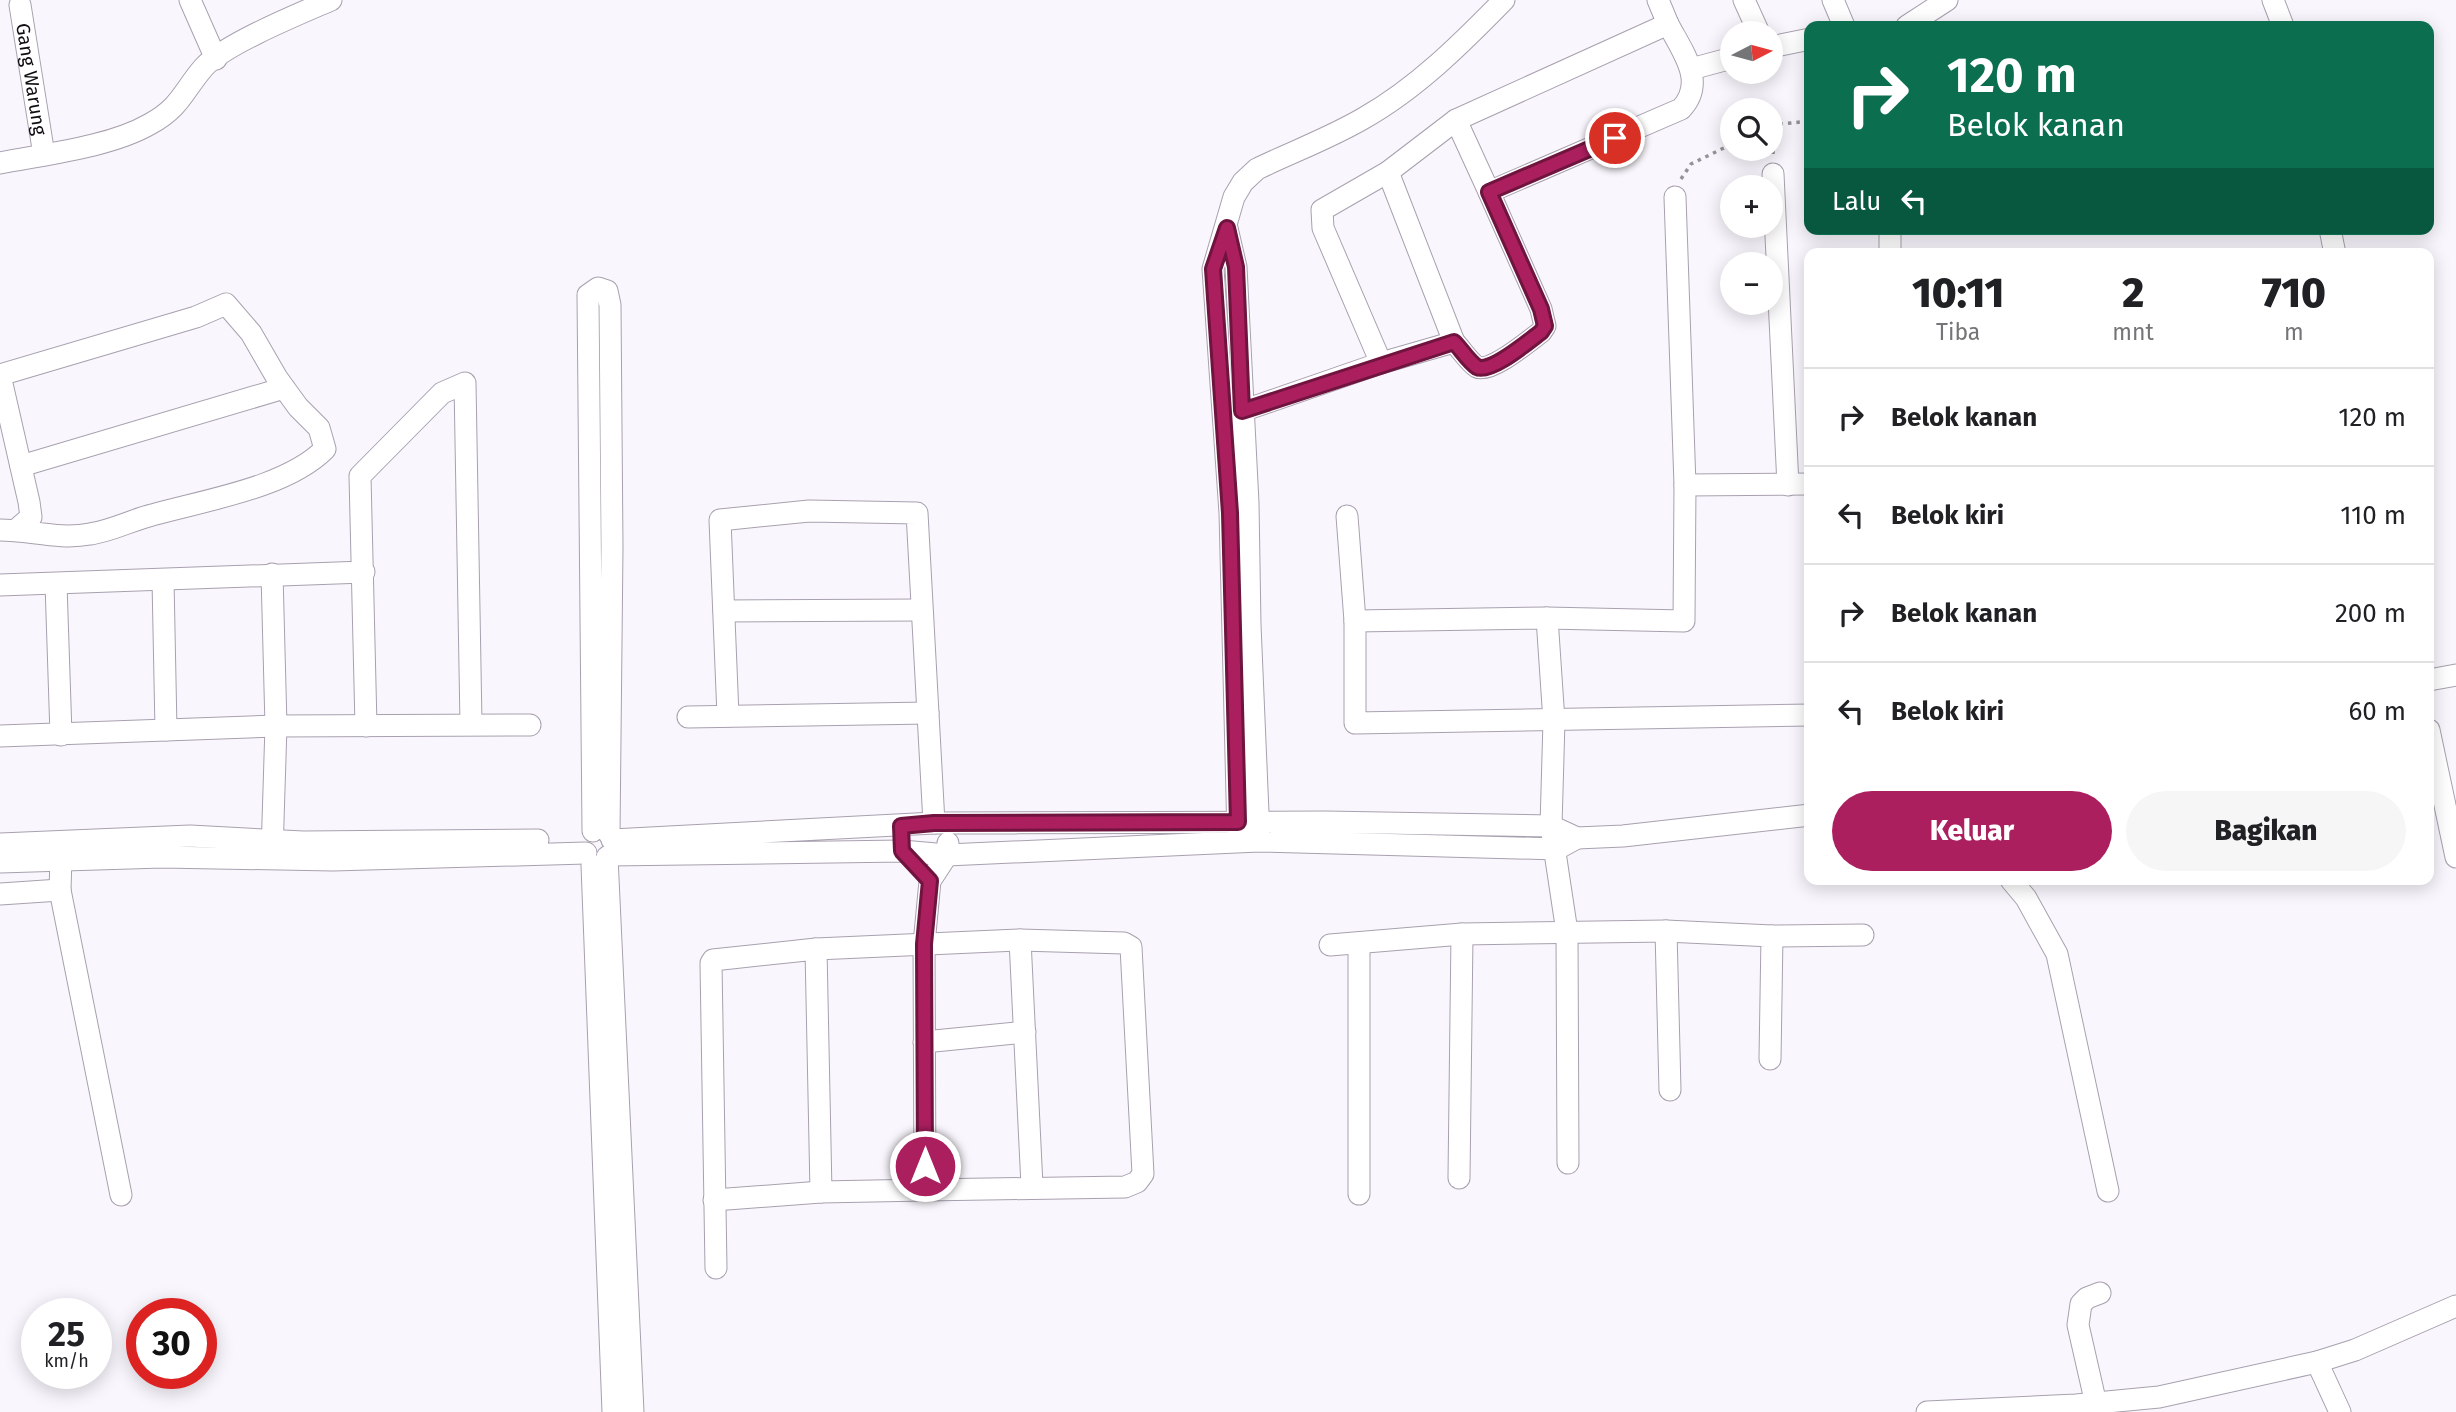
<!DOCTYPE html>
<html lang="id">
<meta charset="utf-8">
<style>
body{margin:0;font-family:"Fira Sans",sans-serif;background:#f6f6f6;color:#202124;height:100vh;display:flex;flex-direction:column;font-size:26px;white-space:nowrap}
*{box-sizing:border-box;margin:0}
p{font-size:23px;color:#757577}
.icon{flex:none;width:38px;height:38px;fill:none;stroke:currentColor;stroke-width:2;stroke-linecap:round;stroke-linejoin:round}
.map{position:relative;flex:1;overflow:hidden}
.details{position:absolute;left:1804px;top:248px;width:630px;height:637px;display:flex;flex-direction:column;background:#fff;border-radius:14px;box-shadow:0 4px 18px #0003}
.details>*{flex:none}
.banner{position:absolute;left:1804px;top:21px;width:630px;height:214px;border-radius:14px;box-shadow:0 4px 18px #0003;background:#0b6e4f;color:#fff;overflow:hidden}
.needle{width:46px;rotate:84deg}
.fabs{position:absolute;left:1720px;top:21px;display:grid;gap:14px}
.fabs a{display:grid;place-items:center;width:63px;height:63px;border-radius:50%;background:#fff;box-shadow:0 4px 18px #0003;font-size:35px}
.speed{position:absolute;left:21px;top:1298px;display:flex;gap:14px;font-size:35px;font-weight:700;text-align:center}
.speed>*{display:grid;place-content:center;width:91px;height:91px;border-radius:50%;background:#fff;box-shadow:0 4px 18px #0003;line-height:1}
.speed small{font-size:18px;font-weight:400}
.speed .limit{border:10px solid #d22;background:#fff;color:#111}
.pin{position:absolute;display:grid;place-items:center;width:60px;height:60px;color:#fff;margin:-30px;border:4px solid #fff;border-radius:50%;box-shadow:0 2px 7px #0007}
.me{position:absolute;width:77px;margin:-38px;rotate:0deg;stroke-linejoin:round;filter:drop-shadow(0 0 5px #0008)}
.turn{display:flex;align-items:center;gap:24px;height:147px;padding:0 28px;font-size:32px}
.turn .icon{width:91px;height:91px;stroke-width:2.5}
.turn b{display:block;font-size:49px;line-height:60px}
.then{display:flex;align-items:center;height:66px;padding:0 28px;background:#0003;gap:14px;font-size:26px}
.eta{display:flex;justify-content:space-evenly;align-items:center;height:119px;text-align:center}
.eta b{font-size:42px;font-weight:800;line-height:49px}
.primary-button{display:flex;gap:14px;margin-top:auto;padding:14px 28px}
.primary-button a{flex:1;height:80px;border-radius:42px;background:#ab1f5f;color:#fff;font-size:28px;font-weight:800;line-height:80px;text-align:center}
.primary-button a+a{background:#f6f6f6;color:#202124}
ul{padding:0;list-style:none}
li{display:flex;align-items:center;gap:21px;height:98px;padding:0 28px;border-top:2px solid #e0e0e0}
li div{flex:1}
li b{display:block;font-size:26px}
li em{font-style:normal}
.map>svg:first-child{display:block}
</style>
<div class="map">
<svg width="2456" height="1412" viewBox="0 0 2456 1412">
<rect width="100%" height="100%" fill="#faf6fd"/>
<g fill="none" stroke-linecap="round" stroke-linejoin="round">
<defs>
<g id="minor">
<path d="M190 0 216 59"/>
<path d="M1744 0 1759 33"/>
<path d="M1833 0 1844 26"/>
<path d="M2273 0 2283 26"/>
<path id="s1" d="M20 5 44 155"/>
<path d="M1907 26 1947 0"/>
<path d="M1771 47 1810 39"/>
<path d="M1691 69 1732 58"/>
<path d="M1456 120 1489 192 1681 109C1707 82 1682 51 1668 24"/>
<path d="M0 163C46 154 110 147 150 124 181 107 183 91 204 67 225 44 301 13 331 0"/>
<path d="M1388 172 1454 342"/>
<path d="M1773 174 1788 485"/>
<path d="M1227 228 1236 267 1248 503 1250 625 1259 836"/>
<path d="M2330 229 2335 254"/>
<path d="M1890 254V229"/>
<path d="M1381 363 1454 342C1461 349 1469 362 1477 367 1490 374 1530 340 1541 332L1545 326 1541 309 1489 192"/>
<path d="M1242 411 1381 363 1323 228 1322 210 1388 172 1456 120 1668 24 1658 0"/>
<path d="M21 466 284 388"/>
<path d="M1685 485 1810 484"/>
<path d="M1347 516 1355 621V723L1810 715"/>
<path d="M0 530C30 530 59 540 90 534 111 531 132 520 152 515 205 500 286 488 325 449L319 428 298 407 277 378 251 333 226 304 196 317 0 375 29 502 31 517 16 530"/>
<path d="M272 574 276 726 272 853"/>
<path d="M163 580 166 730"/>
<path d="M56 584 61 735"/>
<path d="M0 585 364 572"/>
<path d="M724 611 921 610"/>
<path d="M1547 618 1554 721 1551 826 1567 932 1568 1163"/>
<path d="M1355 621 1547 618 1684 621 1685 485 1675 197"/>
<path d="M2429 680 2456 675"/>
<path d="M728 716 720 520 809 511 917 513 934 823"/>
<path d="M688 717 928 713"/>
<path d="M366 726 360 476 442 393 465 383 471 724"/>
<path d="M2429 730 2456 857"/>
<path d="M0 736 276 726 530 725"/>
<path d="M593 831 588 295 598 288 607 291 610 305 612 547 609 834"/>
<path d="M1238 836 1230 513 1213 269 1234 197 1243 182 1257 169C1292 152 1330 138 1364 118 1417 88 1462 43 1504 0"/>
<path d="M1577 838 1623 836 1810 815"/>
<path d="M0 844 190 836 303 842 538 840"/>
<path d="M610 855 902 851 947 855 1259 841 1557 849 1577 838 1551 826 1326 822 934 823 612 840"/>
<path d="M607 857 633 1412"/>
<path d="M61 858 60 890 121 1195"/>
<path d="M0 862 162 857 333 860 586 853"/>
<path d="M592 865 613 1412"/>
<path d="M2011 880 2026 898 2057 954 2108 1191"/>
<path d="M0 894 60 890"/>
<path d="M1666 931 1670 1090"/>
<path d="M1772 936 1863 935"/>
<path d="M1020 940 1032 1186"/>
<path d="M1359 943V1194"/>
<path d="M1330 945 1462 934 1666 931 1772 936 1770 1059"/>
<path d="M816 949 1020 940 1124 943 1131 947 1143 1174 1137 1182 1125 1187 925 1190"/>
<path d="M924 1042 1025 1032"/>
<path d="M1459 1178 1462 934"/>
<path d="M714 1200 821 1192"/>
<path d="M716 1268 711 963 713 960 816 949 821 1192 925 1190 924 944 930 881 947 855 948 843"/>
<path d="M2317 1362 2340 1412"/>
<path d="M2096 1404 2078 1325 2081 1304 2087 1298 2100 1293"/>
<path d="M1927 1412 2076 1405 2159 1397 2317 1362 2355 1350 2456 1306"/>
</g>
</defs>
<use href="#minor" stroke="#a8a0af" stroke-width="23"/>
<path stroke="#959298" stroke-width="3.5" stroke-dasharray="3.5 5" stroke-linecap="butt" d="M1771 125 1810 121
M1773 154 1774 124
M1681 179 1691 164 1732 144"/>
<use href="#minor" stroke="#fff" stroke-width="21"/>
</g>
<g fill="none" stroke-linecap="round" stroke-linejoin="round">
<defs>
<path id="route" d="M925 1166 924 944 930 881 902 851 901 826 934 823 1238 822 1230 513 1213 269 1227 228 1236 267 1242 411 1454 342C1461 349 1469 362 1477 367 1490 374 1530 340 1541 332L1545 326 1541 309 1489 192 1615 138"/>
</defs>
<use href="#route" stroke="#6f143e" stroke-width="18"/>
<use href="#route" stroke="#ab1f5f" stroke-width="12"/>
</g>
<g text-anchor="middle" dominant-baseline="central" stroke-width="6" stroke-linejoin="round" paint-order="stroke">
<g font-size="19" fill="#0f0c12" stroke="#fff">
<text stroke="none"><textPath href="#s1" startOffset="75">Gang Warung</textPath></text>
</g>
</g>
</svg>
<div class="fabs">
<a><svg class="needle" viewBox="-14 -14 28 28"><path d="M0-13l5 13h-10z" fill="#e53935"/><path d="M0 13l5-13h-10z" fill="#757577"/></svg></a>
<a><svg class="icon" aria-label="search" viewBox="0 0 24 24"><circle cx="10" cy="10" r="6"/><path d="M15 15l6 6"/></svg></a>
<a>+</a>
<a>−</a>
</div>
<div class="speed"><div>25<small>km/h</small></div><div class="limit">30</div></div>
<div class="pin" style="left:1615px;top:138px;background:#d93025"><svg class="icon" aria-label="arrive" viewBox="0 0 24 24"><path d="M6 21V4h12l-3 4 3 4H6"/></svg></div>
<svg class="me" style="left:925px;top:1166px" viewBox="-20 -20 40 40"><circle r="17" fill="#ab1f5f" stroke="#fff" stroke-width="3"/><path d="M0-11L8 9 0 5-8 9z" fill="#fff"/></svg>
<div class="banner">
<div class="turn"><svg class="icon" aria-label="right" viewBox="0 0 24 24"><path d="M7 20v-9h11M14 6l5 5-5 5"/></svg><div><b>120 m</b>Belok kanan</div></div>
<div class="then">Lalu<svg class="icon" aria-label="left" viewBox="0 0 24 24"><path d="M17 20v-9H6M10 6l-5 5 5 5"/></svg></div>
</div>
<section class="details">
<div class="eta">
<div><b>10:11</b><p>Tiba</p></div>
<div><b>2</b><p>mnt</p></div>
<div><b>710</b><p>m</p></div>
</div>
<ul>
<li><svg class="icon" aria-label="right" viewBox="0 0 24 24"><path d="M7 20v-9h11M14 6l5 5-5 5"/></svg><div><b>Belok kanan</b></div><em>120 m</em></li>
<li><svg class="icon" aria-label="left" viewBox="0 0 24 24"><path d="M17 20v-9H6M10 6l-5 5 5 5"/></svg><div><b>Belok kiri</b></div><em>110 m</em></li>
<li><svg class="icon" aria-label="right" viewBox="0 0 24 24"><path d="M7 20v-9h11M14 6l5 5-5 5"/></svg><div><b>Belok kanan</b></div><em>200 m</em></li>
<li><svg class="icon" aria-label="left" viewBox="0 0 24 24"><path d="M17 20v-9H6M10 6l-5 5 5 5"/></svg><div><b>Belok kiri</b></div><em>60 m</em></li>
</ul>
<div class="primary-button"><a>Keluar</a><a>Bagikan</a></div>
</section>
</div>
